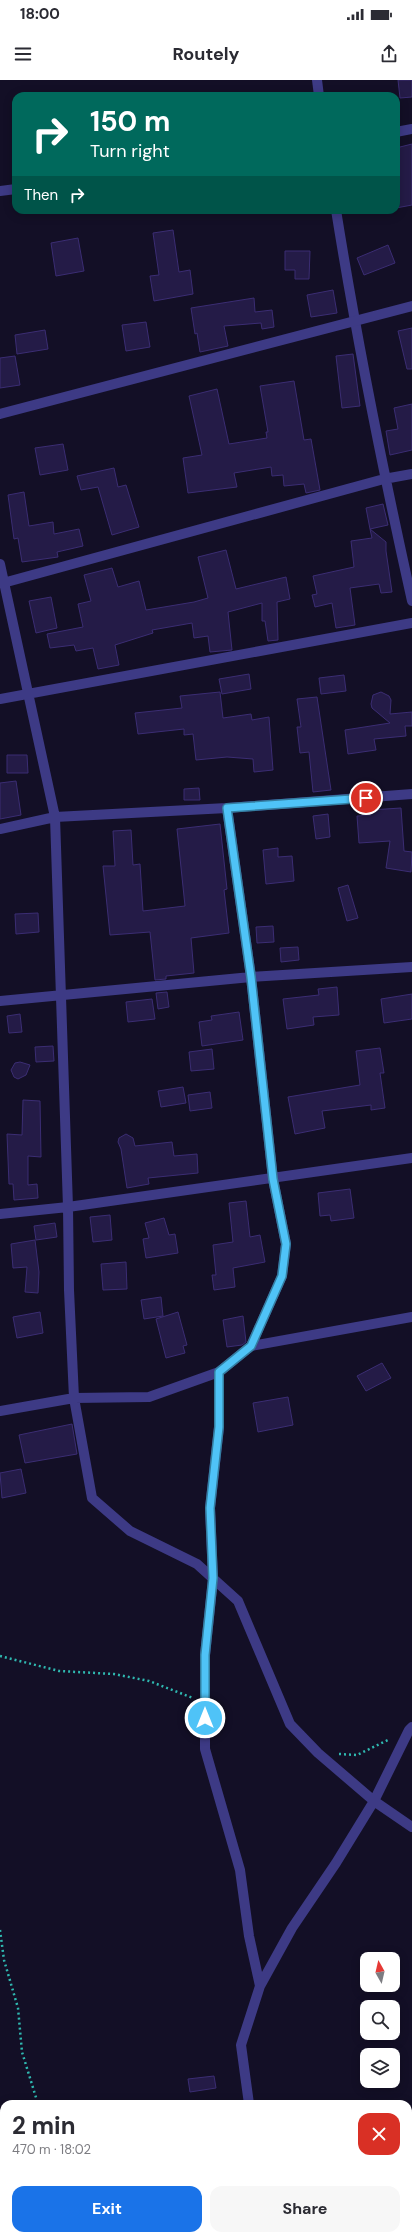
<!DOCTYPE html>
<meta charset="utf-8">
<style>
body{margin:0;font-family:"DM Sans",sans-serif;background:#f7f7f7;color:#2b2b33;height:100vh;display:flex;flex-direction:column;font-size:15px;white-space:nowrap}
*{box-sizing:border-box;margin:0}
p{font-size:13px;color:#7c7c81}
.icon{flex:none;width:22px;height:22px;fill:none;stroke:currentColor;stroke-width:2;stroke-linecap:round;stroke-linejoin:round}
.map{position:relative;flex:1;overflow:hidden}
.details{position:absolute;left:0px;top:2020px;width:412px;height:140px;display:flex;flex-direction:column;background:#fff;border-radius:12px 12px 0 0;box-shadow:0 2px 10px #0003}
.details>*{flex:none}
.hud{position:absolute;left:12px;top:12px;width:388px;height:122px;border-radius:12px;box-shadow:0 2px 10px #0003;background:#00695c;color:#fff;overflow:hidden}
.needle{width:26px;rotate:352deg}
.tools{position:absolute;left:360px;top:1872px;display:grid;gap:8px}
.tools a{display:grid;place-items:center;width:40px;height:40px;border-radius:8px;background:#fff;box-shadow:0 2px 10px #0003;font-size:20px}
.pin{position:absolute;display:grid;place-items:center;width:34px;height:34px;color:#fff;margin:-17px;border:2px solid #fff;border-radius:50%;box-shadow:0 1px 4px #0007}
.me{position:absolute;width:44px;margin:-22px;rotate:0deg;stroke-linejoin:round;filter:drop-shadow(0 0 3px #0008)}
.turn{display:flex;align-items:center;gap:14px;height:84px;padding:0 12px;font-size:18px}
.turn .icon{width:52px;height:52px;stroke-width:2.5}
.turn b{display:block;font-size:28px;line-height:34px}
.then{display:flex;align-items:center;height:38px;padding:0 12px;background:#0003;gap:8px;font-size:15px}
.round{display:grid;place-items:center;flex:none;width:42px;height:42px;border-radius:12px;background:#f7f7f7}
.head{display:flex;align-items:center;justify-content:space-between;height:68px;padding:0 12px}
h1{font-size:24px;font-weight:700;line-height:30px}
.action{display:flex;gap:8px;margin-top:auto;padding:8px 12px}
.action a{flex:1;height:46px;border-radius:12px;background:#1a73e8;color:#fff;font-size:16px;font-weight:700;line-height:46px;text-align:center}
.action a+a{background:#f7f7f7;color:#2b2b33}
.status{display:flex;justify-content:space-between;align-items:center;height:28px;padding:0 20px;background:#fff;direction:ltr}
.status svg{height:11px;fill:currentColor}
header{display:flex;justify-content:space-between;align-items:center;height:52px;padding:0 12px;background:#fff;font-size:18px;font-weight:700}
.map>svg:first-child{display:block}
</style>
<div class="status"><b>18:00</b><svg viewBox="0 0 49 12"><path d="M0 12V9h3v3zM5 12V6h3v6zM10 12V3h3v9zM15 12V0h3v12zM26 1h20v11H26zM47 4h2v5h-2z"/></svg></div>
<header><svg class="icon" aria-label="menu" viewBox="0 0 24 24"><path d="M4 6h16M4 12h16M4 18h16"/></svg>Routely<svg class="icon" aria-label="share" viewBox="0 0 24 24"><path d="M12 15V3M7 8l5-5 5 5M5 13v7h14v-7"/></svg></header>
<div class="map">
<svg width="412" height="2160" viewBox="0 0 412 2160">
<rect width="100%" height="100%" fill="#130f26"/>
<path fill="#241b47" stroke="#3b2d73" d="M398 0H412V17L400 18Z
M412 64V125L396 128V68Z
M173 150 179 192 190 190 193 214 154 221 150 196 159 195 153 153Z
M78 158 84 191 56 196 51 163Z
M388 165 395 183 364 195 357 178Z
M285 171H310L309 199H295V190H285Z
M333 210 337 233 311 237 307 215Z
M254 218 255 232 272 230 274 247 262 249 261 243 224 246 228 266 200 272 197 253 195 254 191 228Z
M146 242 150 267 126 271 122 245Z
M412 248V289H407L398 251Z
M45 250 48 269 17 274 15 255Z
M353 274 360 326 342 328 336 276Z
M15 276 20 305 0 308V278Z
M294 301 304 360 311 359 320 410 306 413 304 404 284 406 283 395 272 396 271 387 234 393 237 407 188 413 183 378 202 375 189 316 217 309 229 364 267 358 266 352H268L260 306Z
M412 324V370L390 375 386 351 398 349 394 328Z
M63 364 68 390 40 395 35 368Z
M114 388 118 407 126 405 139 447 112 455 98 407 81 410 77 396Z
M24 412 29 446 53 442 54 454 79 449 83 466 57 472 58 477 22 482 18 458 14 459 8 415Z
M383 424 388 445 370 449 366 428Z
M370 449 386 462V471L392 512 381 513 379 504 350 508 355 545 336 548 332 523 315 527 312 515 317 514 313 496 354 487 351 461 372 458Z
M226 470 236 509 286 497 290 519 277 522 278 560 268 561 265 541H262V523L228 532 232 570 210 572 208 556 194 558 192 543 152 550 153 553 115 565 119 585 98 589 93 568 76 571 74 565 50 568 47 554 83 547 78 524 91 521 84 495 112 488 118 507 139 501 146 530 194 522 208 518 198 477Z
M51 517 57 548 36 553 29 521Z
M249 594 251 609 222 614 219 599Z
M344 595 346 611 321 614 319 598Z
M220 612 223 638 251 634 252 640 269 637 273 690 254 692 253 679 227 677 196 680 193 654 184 655V649L138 654 135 633 182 628 180 616Z
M381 612 389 616 391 620 390 634 412 632V646H405L406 656 374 659 376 670 348 674 345 650 390 643 372 628 371 624 373 615Z
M317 617 331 710 313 712 309 672 300 673 297 647H301L297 619Z
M7 675H27L28 693H7Z
M16 701 21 735 0 739V703Z
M199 708 200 720H184V709Z
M401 728 404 771 412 772 411 792 386 788 390 761 359 763 357 736 371 735 370 730Z
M328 734 330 757 316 759 313 736Z
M220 744 227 809 224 810 229 853 191 858 194 893 166 896V899L155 900 150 852 110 855 103 786H115L113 751 131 750 133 785 140 784 143 831 185 826 177 749Z
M278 768V777L292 776 294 801 266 804 263 770Z
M348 805 358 838 347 841 338 808Z
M38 833 39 852 16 854 15 834Z
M273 846 274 862 257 863 256 847Z
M298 867 299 880 281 882 280 868Z
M337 907 339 935 313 937 314 945 287 949 283 919 319 915 318 909Z
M167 912 169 927 158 929 156 913Z
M412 914V939L384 943 381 919Z
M152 919 155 939 128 942 126 922Z
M239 932 243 960 202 966 199 942 212 940 211 936Z
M20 934 22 952 9 953 7 936Z
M53 966 54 981 36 982 35 967Z
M380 968 384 993H380L385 1028 371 1030V1025L322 1031 325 1048 295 1054 288 1017 360 1005 356 971Z
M212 969 214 989 191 991 189 972Z
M20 982 30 985 26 995 18 999 14 997 11 990 15 983Z
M183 1007 186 1023 161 1027 158 1011Z
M210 1012 212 1028 190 1031 188 1015Z
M23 1020 40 1021 41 1077 28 1076V1105L37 1104 38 1118 14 1120 13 1104H9L7 1054 22 1055Z
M126 1054 133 1058 135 1066 172 1062 174 1076 197 1074 198 1093 148 1098 149 1104 127 1108 121 1069 118 1062 119 1058Z
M350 1109 354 1138 331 1141 330 1135 320 1136 318 1113Z
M246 1121 250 1157 260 1155 265 1182 233 1188 235 1207 214 1210 212 1195H216L213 1165 233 1162 229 1123Z
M110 1135 112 1160 93 1162 90 1137Z
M164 1138 169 1155 175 1154 178 1173 146 1178 143 1159 149 1158 145 1143Z
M55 1143 57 1157 36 1160 34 1146Z
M35 1160 39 1192 38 1213 25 1212 27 1187 13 1188 11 1164Z
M126 1182 127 1209 103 1210 101 1184Z
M161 1217 163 1236 144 1239 141 1220Z
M40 1232 43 1253 17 1258 13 1237Z
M178 1232 187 1265 183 1266 185 1273 166 1278 156 1239Z
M243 1236 246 1262 242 1265 227 1267 223 1240Z
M382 1283 391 1298 366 1311 357 1296Z
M288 1317 293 1345 258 1352 253 1323Z
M72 1344 77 1374 25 1383 19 1355Z
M21 1389 26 1413 2 1418 0 1393Z
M214 1996 216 2008 190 2012 188 1999Z"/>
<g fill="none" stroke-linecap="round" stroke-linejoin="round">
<path stroke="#2fb8b0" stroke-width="2.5" stroke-dasharray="2 3" stroke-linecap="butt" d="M0 1576 59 1591 114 1594 149 1601 193 1618
M339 1674 357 1675 390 1659
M0 1850 4 1880 18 1928 22 1972 38 2024
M408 2051 412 2050
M0 2052 4 2059
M247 2160 248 2156"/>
<path stroke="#3d3a85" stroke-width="10" d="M317 0 319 16
M396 52 412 49
M0 111 16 109
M336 130C357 261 383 391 412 521
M0 484 55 737 68 1127 69 1210 74 1318 92 1418 130 1451 197 1484 238 1521 290 1644 318 1673 374 1721 412 1747
M3 503 384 399 412 394
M0 619 412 543
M227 728 251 897 273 1099 286 1164 282 1196 251 1266
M0 749 55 737 227 728 412 714
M0 921 251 897 412 887
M0 1134 68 1127 412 1078
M219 1292V1347L210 1428 213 1499 205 1575V1669L240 1790 249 1856 260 1906
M0 1331 74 1318 149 1317 219 1292 251 1266 412 1237
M249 2024 241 1965 260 1906 292 1848 336 1783 374 1721 409 1650 412 1647
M0 2081 4 2082
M274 2156 278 2160"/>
<path stroke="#3d3a85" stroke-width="10" d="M0 334 412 226"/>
</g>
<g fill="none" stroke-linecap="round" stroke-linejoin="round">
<defs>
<path id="route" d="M205 1638V1575L213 1498 210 1428 219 1347V1292L251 1266 282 1196 286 1164 273 1099 251 897 227 728 366 718"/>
</defs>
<use href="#route" stroke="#337fa1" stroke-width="10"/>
<use href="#route" stroke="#4fc3f7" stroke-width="7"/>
</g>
</svg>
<div class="tools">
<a><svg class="needle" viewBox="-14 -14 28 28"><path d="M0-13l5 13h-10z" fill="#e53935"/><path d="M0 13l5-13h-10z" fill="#7c7c81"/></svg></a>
<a><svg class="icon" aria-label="search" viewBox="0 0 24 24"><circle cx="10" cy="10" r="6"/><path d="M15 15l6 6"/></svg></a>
<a><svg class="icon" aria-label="layers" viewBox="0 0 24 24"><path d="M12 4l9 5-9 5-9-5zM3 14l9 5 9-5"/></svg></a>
</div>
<div class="pin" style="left:366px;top:718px;background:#d93025"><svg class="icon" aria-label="arrive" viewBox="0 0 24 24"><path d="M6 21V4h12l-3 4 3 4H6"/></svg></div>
<svg class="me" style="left:205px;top:1638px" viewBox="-20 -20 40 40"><circle r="17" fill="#4fc3f7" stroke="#fff" stroke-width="3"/><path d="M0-11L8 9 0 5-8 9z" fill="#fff"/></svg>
<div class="hud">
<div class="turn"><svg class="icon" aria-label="right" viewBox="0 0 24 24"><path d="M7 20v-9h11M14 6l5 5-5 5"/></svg><div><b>150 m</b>Turn right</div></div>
<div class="then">Then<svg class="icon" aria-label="right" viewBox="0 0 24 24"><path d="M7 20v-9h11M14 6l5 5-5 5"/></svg></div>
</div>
<section class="details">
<div class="head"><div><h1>2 min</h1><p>470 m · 18:02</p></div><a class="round" style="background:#d93025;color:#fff"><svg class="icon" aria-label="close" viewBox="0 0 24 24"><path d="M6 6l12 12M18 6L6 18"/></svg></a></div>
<div class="action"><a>Exit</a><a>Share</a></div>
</section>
</div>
